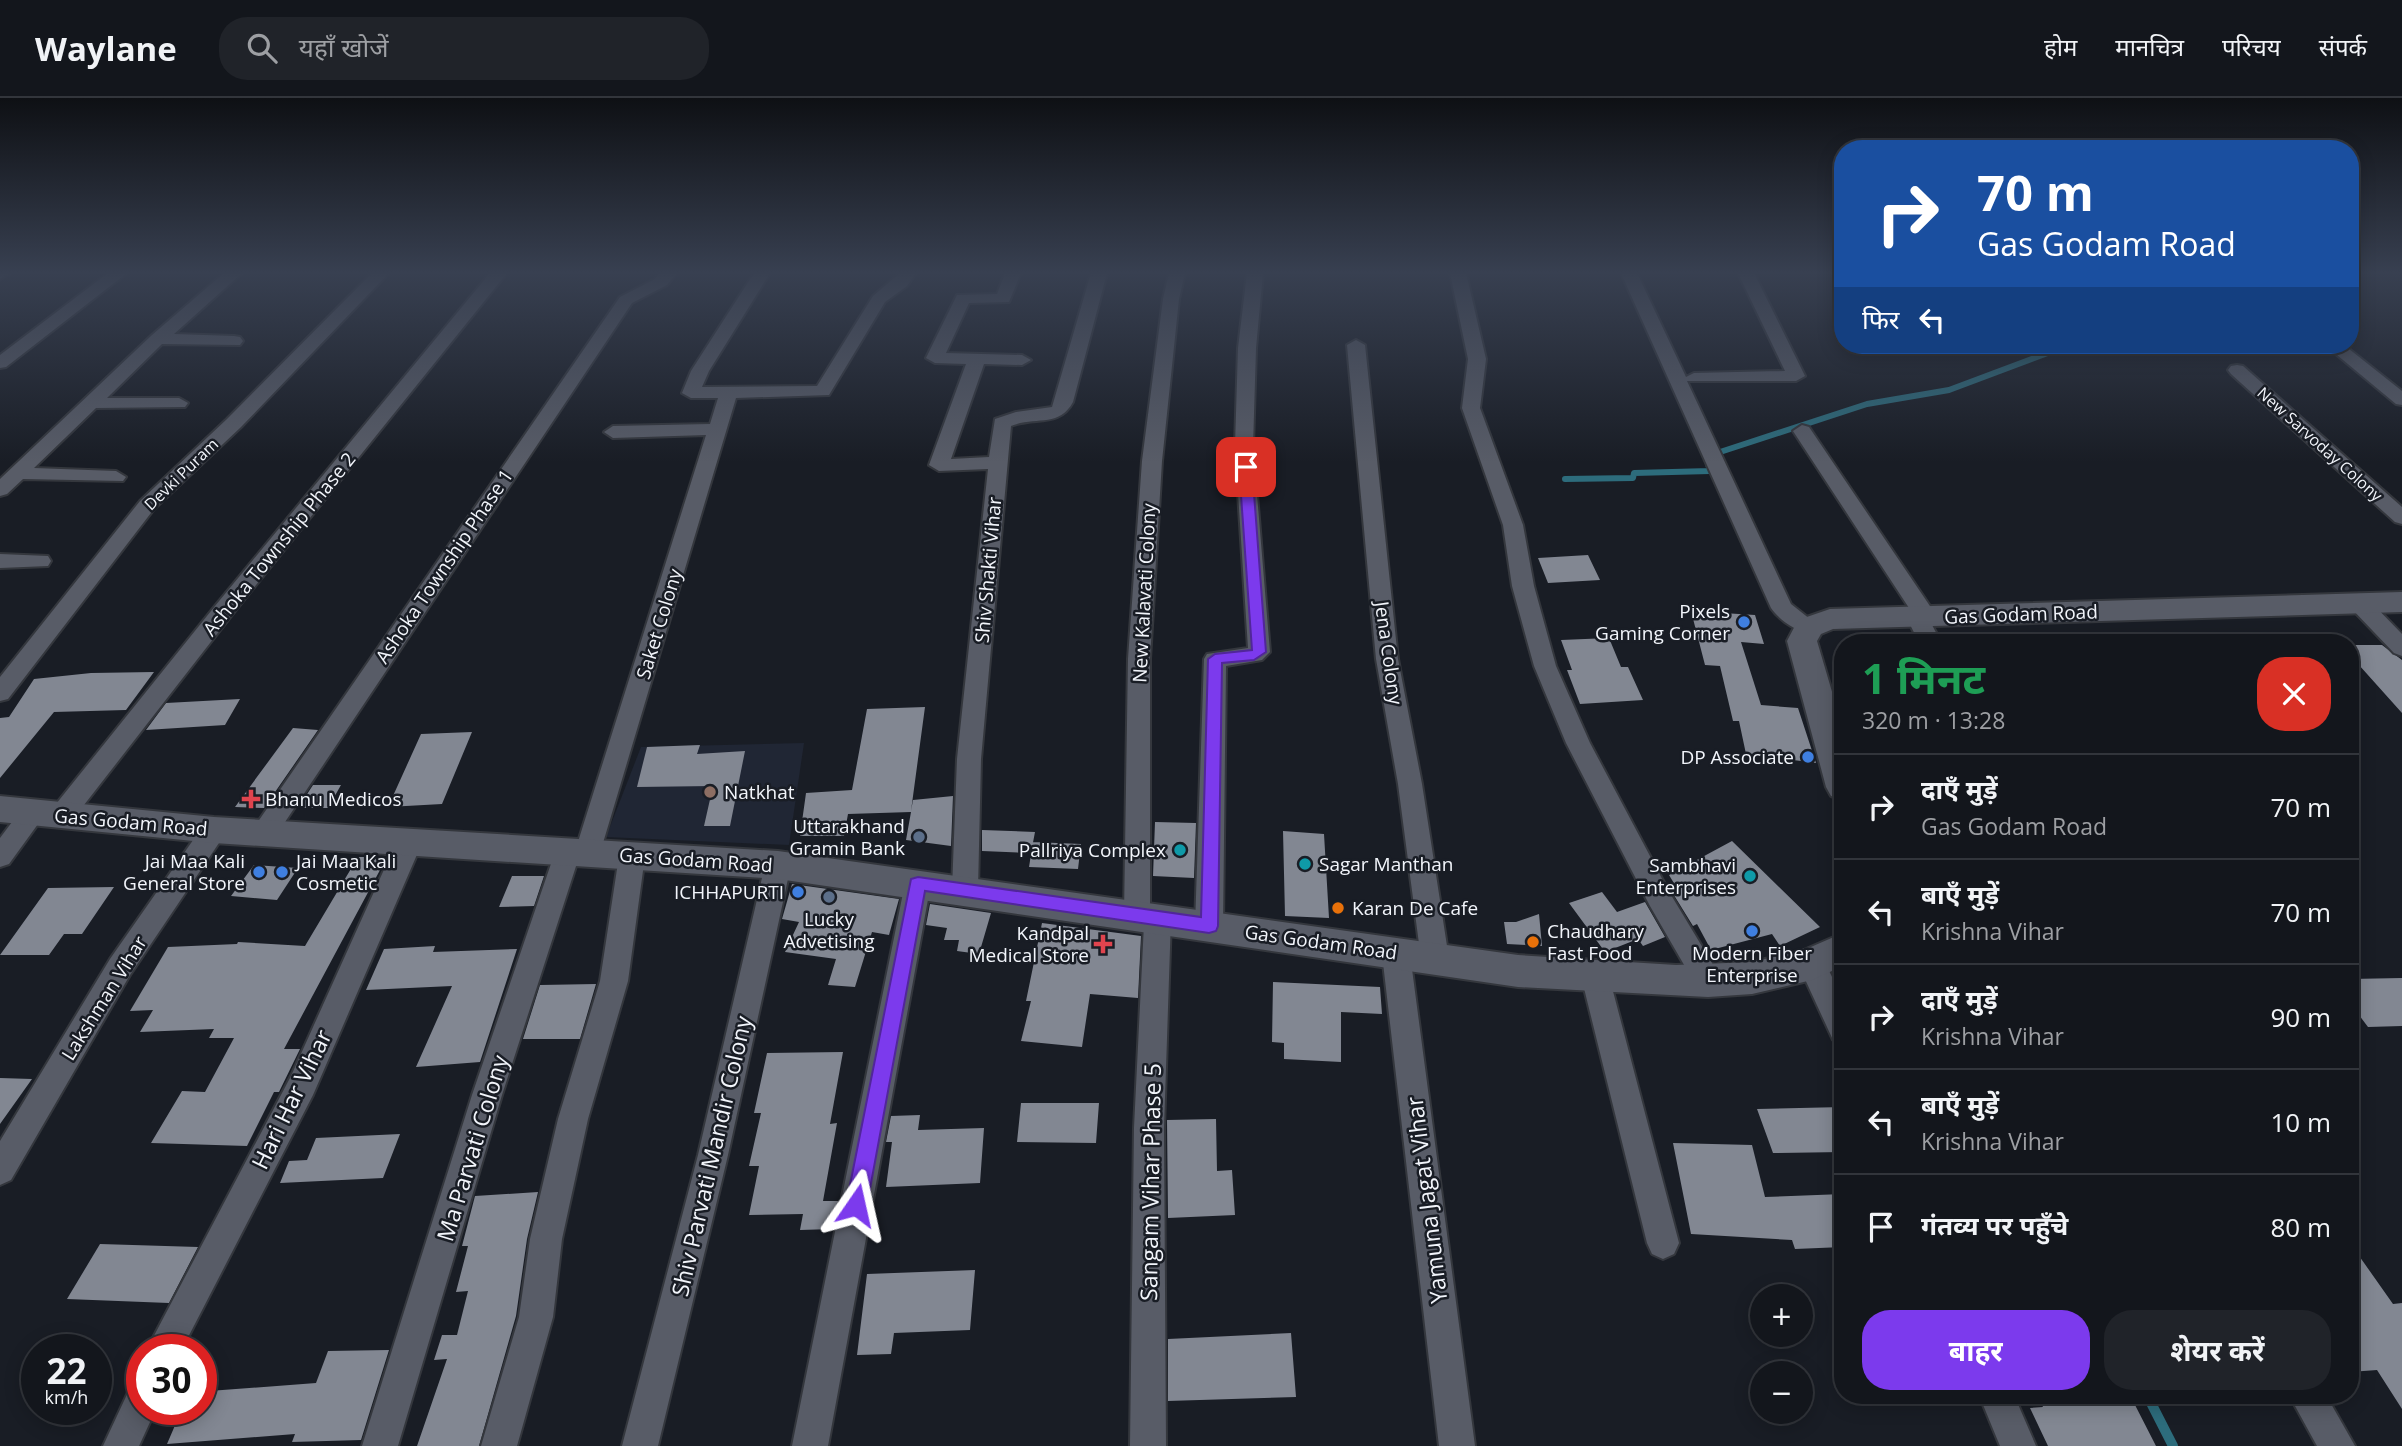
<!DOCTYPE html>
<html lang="hi">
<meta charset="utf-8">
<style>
body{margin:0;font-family:"Open Sans","Noto Sans Devanagari",sans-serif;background:#202329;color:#f1f3f6;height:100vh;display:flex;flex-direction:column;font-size:26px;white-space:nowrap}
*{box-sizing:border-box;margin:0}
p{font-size:23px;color:#9d9fa3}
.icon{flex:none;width:38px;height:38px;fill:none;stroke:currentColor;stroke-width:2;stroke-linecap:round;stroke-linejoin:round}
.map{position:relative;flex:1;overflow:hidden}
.drawer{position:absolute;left:1834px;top:536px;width:525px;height:770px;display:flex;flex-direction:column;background:#13161c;border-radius:28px;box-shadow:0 4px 18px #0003,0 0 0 2px #32353b}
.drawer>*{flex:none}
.banner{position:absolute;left:1834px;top:42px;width:525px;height:214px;border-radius:28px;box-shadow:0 4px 18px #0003,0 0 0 2px #32353b;background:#1a4fa0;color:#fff;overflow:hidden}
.tools{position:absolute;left:1750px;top:1186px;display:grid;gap:14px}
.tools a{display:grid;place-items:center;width:63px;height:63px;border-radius:50%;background:#13161c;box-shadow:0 4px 18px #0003,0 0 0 2px #32353b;font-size:35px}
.speed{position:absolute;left:21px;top:1236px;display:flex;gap:14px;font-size:35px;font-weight:700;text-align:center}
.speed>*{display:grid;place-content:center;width:91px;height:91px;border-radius:50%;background:#13161c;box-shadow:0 4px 18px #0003,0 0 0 2px #32353b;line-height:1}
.speed small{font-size:18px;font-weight:400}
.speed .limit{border:10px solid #d22;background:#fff;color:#111}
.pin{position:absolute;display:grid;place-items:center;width:60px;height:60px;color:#fff;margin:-30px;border-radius:14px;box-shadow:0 4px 10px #0006}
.me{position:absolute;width:77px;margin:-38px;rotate:11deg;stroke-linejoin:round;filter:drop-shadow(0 0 5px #0008)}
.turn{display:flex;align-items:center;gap:24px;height:147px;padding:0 28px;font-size:32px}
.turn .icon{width:91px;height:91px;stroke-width:2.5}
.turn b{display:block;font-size:49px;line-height:60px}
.then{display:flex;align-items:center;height:66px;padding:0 28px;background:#0003;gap:14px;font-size:26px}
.round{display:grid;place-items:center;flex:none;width:74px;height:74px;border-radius:28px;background:#202329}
.headline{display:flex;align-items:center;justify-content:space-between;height:119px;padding:0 28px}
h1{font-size:42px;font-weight:700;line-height:52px;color:#1e9e55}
.button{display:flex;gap:14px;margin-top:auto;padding:14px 28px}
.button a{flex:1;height:80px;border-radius:28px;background:#7c3aed;color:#fff;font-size:28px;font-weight:700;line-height:80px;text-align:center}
.button a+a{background:#202329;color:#f1f3f6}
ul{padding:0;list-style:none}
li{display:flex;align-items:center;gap:21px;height:105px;padding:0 28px;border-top:2px solid #32353b}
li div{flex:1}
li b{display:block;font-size:26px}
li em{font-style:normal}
header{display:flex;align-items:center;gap:42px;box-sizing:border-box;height:98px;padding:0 35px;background:#13161c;border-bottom:2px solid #32353b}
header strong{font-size:33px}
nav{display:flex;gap:38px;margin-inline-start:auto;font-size:24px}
.search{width:490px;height:63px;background:#202329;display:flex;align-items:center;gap:18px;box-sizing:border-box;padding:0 24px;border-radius:28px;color:#9d9fa3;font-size:26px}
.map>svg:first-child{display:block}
</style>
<header>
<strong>Waylane</strong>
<div class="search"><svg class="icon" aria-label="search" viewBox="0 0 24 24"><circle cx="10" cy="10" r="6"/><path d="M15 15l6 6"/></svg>यहाँ खोजें</div>
<nav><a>होम</a><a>मानचित्र</a><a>परिचय</a><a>संपर्क</a></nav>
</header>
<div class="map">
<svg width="2402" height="1348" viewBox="0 0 2402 1348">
<rect width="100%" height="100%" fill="#191d25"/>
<path fill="#202634" d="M804 645 789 747 606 739 641 649Z"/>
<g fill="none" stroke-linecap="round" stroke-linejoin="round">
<path stroke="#2d6c7c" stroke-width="6" d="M1717 355 1867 306 1949 292 2069 247
M1565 381 1633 380 1634 375 1710 373 1708 366"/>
<path stroke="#2d6c7c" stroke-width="10" d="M2147 1297 2173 1348"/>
</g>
<path fill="#828792" d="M1588 457 1600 482 1548 485 1538 460Z
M1691 513 1755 517 1764 546 1741 544 1761 607 1798 610 1816 665 1746 656 1739 623H1733L1720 568 1705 567Z
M1609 540 1621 569H1628L1643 602 1580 606 1567 572H1572L1561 542Z
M2350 547H2382L2402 562V615L2350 557Z
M154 574 126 612 54 614 0 680V620L9 619 34 581 91 575Z
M240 601 225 627 146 632 166 605Z
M925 609 911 713 913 702 953 698 951 748 906 742 911 714 848 716 844 738H800L806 695 852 692 867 611Z
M293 630 318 632 264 710 235 709Z
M472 634 442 706 388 709 421 636Z
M700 647 697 656 745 653 730 728H704L713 688 637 689 647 649Z
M313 687H341L328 710H298Z
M1155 724 1196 725 1194 780 1153 778Z
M982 732 1035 734 1031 755 982 753Z
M1283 733 1324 736 1329 820 1285 818Z
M1732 743 1820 829 1780 848 1772 836 1711 852 1697 826 1693 828 1672 794 1678 792 1669 777Z
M1033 744 1081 746 1078 771 1029 769Z
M358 759H387L284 951H300L279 994H274L247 1048 151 1045 182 993 205 994 234 940H209L214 931 140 934 153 912 130 913 168 849 237 846 238 844 305 848Z
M254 767 298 770 277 802 231 798Z
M512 778H544L534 808 499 809Z
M792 786 899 801 889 837 872 834 855 889 828 887 836 861 785 854 799 824 782 821Z
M114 789 82 836H64L49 857H0L48 790Z
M1602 794 1617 814 1645 804 1665 839 1643 848 1638 841 1605 854 1569 805Z
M930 806 991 815 979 856 957 853 959 842H944L947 830 926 827Z
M1539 816 1542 848 1507 846 1504 824H1516Z
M1042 825 1141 838 1138 900 1090 896 1082 949 1021 943 1031 903H1026Z
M435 848 433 854 517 851 480 964 416 969 452 888 366 892 384 851Z
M2402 880V928L2368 929 2350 905V881Z
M1273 884 1380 889 1382 916 1341 914V964L1284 961V945L1272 944Z
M596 886 580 941H523L540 887Z
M843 954 830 1026 837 1025 823 1103H838L833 1131 800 1132 803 1116 749 1117 759 1068H749L761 1015H754L767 955Z
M0 980 32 981 0 1026Z
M1021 1005H1099L1096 1045 1017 1044Z
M1843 1009V1054L1773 1055 1757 1011Z
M920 1017 918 1032 984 1030 980 1085 886 1089 892 1044H886L891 1018Z
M1216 1021 1217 1073 1232 1072 1235 1117 1168 1120 1167 1022Z
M400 1036 383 1080 280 1085 289 1063 307 1062 316 1040Z
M1673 1045 1752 1047 1765 1099 1843 1096V1149L1795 1151 1792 1142 1691 1136Z
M538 1094 527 1141 516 1218 479 1348H417L447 1261 434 1262 442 1237H457L468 1193 456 1194 468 1148H462L475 1098Z
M2350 1145 2393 1206 2402 1205V1311L2377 1272 2350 1274Z
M100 1146 198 1149 169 1205 67 1201Z
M975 1172 970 1232 894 1235 891 1256 857 1257 867 1176Z
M1291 1235 1296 1299 1168 1303V1241Z
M389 1252 361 1342 292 1344 295 1336 167 1346 179 1318 198 1317 209 1293 316 1285 328 1253Z
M2037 1297H2134V1305L2156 1348H2048L2030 1310 2043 1309Z"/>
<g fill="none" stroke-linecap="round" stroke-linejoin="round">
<defs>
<path id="street" d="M0 175H10L0 181Z
M108 175H127L6 269 0 270V257Z
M224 175H242L174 236 234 238 240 239 243 243 240 247 162 246 107 300H179L188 305 185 309 96 310 34 370 116 373 126 379 123 383 23 381 7 396 0 398V381L152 237Z
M372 175H389L241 329 154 411 8 601 0 603V579L140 403 227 321Z
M490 175H507L231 518 70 725 61 728 52 725 48 718 52 711 215 508Z
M660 175H677L667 187 632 205 273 742 264 745 255 742 251 735 255 728 620 199 655 181Z
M754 175H770L709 273 702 289 817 288 873 198 900 175H916L907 188 885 204 829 297 736 300 600 755 596 762 587 765 578 762 502 997 398 1348H362L472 997 555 754 559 747 568 744 577 747 706 337 613 340 604 334 613 328 710 326 718 300H691L682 295 691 273Z
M1005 175H1021L1009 204 969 205 946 255 1022 257 1031 262 1022 267 984 266 951 361 989 359 995 321 1016 314 1052 309 1091 175H1107L1073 304C1059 330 1035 318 1011 328L981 661 978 792 974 800 965 803 956 800 952 792 957 661 988 371 939 373 929 367 966 266 935 265 926 260 957 197 997 196Z
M1169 175H1185L1179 201 1162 363 1150 561V812L1158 809 1168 812 1171 820 1164 1030 1166 1348H1130L1134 1030 1144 826 1137 828 1127 825 1124 817 1128 561 1142 363 1163 201Z
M1247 175H1263L1256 250 1253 348 1270 554 1262 562 1226 568 1223 828 1219 836 1209 839 1199 836 1195 828 1204 561 1207 556 1248 550 1235 348 1238 250Z
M1450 175H1466L1486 261 1480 310 1523 427 1534 488 1556 568 1590 645 1668 792 1718 875 1722 883 1718 891 1708 895 1698 891 1650 808 1566 645 1534 568 1512 488 1503 427 1462 310 1468 261Z
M1621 175H1637L1686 279 1694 275 1785 273 1738 175H1754L1805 278 1796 283H1687L1791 506 1820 529 1817 534C1801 538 1780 523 1771 510Z
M1356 242 1365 247 1398 561 1422 686 1449 861 1445 869 1435 873 1425 869 1421 861 1398 686 1376 561 1347 247Z
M2325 247H2344L2402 293V307L2396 306Z
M2237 267 2243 268 2402 409V426L2395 424 2231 276 2228 272 2231 268Z
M1802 327 1809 329 1934 514 1937 519 1931 525 1941 544H1919L1906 519 1911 513 1793 333Z
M0 456 48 458 51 463 48 468 0 470Z
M2359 498 2367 500 2402 536V558L2394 555 2351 510 2348 505 2351 500Z
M33 705 42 708 46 715 9 766 0 769V740L24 708Z
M214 722 223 725 227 732 223 739 130 877 11 1082 0 1087V1043L110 861 205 725Z
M409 735 418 738 422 745 313 997 182 1251H147L291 978 396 745 400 738Z
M632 748 641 751 645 758 628 883 588 1021 562 1141 553 1219 517 1348H481L519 1219 530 1141 558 1021 600 883 619 758 623 751Z
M778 757 787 760 791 767 728 1057 658 1348H622L698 1057 765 767 769 760Z
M918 774 927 778 931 785 828 1348H792L905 785 909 778Z
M1396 844 1406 848 1410 856 1475 1348H1439L1382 856 1386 848Z
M1812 854 1822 858 1843 902V946L1833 942 1798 866 1802 858Z
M1595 866 1605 870 1609 878 1679 1145 1674 1156 1663 1161 1652 1156 1647 1145 1581 878 1585 870Z
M142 1285V1311H156L139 1348H103L130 1290Z
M1979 1297H2014L2036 1348H2000Z
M2289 1297H2326L2355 1348H2317Z"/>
<path id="secondary" d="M2402 494V514L1833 531 1821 536 1817 543 1843 631V702L1831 698 1826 689 1787 543 1798 522 1830 511Z
M0 698 214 719 778 753 1518 857 1676 867 1752 864 1804 852 1843 835V868L1812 882 1752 896 1708 899 1518 889 778 781 214 745 0 724Z"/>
</defs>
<use href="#street" stroke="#34373d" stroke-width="4"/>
<use href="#secondary" stroke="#34373d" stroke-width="4"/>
<use href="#street" fill="#585c67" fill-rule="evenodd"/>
<use href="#secondary" fill="#585c67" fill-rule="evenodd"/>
</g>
<linearGradient id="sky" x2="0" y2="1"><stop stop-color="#0e1014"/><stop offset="0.48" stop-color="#384051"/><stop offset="1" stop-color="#384051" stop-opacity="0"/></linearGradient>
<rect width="2402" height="364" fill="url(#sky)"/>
<path fill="#7c3aed" stroke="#51269a" stroke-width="2" d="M1246 366 1252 369 1266 554 1254 562 1222 565 1218 828 1216 833 1209 835 925 793 867 1107 864 1114 856 1117 849 1114 846 1107 911 781 918 779 1201 819 1208 561 1215 556 1252 552 1239 369Z"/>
<g fill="#3f7fe0" stroke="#191d25" stroke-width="2.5">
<circle cx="1744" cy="524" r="7"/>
<circle cx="1808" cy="659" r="7"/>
<circle cx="259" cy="774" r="7"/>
<circle cx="282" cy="774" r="7"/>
<circle cx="798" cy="794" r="7"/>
<circle cx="1752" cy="833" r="7"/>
</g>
<circle fill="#8d6e63" stroke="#191d25" stroke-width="2.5" cx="710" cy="694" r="7"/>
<g fill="#e0444e" stroke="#191d25" stroke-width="2.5">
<path d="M247.5 690.5h7v7h7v7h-7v7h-7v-7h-7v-7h7z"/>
<path d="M1099.5 835.5h7v7h7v7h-7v7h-7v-7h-7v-7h7z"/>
</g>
<g fill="#5c6f8a" stroke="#191d25" stroke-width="2.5">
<circle cx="919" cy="739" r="7"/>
<circle cx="829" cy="799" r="7"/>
</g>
<g fill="#0f9aa8" stroke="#191d25" stroke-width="2.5">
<circle cx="1180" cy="752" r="7"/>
<circle cx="1305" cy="766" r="7"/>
<circle cx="1750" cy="778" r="7"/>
</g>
<g fill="#e8710a" stroke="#191d25" stroke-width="2.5">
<circle cx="1338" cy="810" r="7"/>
<circle cx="1533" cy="844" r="7"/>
</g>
<g text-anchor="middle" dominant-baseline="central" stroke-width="5" stroke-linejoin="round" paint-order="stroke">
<g font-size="16" fill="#f2f5fb" stroke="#191d25">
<text transform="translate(2320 346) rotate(42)">New Sarvoday Colony</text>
<text transform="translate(181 376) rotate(-44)">Devki Puram</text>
</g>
<g font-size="19" fill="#f2f5fb" stroke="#191d25">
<text transform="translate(279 446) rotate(-51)">Ashoka Township Phase 2</text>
<text transform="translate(444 468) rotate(-56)">Ashoka Township Phase 1</text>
<text transform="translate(988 472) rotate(-85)">Shiv Shakti Vihar</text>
<text transform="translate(1144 495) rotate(-87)">New Kalavati Colony</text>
<text transform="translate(2021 516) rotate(-2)">Gas Godam Road</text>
<text transform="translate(659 526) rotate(-73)">Saket Colony</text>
<text transform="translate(1389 555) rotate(82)">Jena Colony</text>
<text transform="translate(131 724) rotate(5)">Gas Godam Road</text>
<text transform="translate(696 762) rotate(4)">Gas Godam Road</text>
<text transform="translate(1321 844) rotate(8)">Gas Godam Road</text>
<text transform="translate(104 900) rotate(-58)">Lakshman Vihar</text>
</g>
<g font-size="19" fill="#f2f5fb" stroke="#191d25" text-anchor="end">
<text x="1730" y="513">Pixels<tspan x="1730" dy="22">Gaming Corner</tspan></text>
<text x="1794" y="659">DP Associate</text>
<text x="724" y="694" text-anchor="start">Natkhat</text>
<text x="265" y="701" text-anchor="start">Bhanu Medicos</text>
<text x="905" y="728">Uttarakhand<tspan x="905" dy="22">Gramin Bank</tspan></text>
<text x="1166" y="752">Pallriya Complex</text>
<text x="245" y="763">Jai Maa Kali<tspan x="245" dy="22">General Store</tspan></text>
<text x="296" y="763" text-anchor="start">Jai Maa Kali<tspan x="296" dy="22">Cosmetic</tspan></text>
<text x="1319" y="766" text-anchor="start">Sagar Manthan</text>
<text x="1736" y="767">Sambhavi<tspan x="1736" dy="22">Enterprises</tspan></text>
<text x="784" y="794">ICHHAPURTI</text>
<text x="1352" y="810" text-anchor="start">Karan De Cafe</text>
<text x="829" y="821" text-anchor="middle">Lucky<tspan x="829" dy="22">Advetising</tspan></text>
<text x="1547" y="833" text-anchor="start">Chaudhary<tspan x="1547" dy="22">Fast Food</tspan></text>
<text x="1089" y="835">Kandpal<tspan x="1089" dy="22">Medical Store</tspan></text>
<text x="1752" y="855" text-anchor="middle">Modern Fiber<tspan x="1752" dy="22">Enterprise</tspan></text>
</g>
<g font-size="23" fill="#f2f5fb" stroke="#191d25">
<text transform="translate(291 1001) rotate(-64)">Hari Har Vihar</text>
<text transform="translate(472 1050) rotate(-73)">Ma Parvati Colony</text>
<text transform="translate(711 1058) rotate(-77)">Shiv Parvati Mandir Colony</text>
<text transform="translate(1150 1084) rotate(-89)">Sangam Vihar Phase 5</text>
<text transform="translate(1426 1102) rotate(-97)">Yamuna Jagat Vihar</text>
</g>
</g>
</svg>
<div class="tools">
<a>+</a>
<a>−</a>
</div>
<div class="speed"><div>22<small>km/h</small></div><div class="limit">30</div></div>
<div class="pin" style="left:1246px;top:369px;background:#d93025"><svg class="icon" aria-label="arrive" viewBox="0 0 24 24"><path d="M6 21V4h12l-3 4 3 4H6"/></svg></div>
<svg class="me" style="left:856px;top:1107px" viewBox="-20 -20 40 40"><path d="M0-17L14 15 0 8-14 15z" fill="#7c3aed" stroke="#fff" stroke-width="4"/></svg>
<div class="banner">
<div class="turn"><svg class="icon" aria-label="right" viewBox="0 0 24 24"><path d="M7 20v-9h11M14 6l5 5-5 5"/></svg><div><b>70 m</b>Gas Godam Road</div></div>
<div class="then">फिर<svg class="icon" aria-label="left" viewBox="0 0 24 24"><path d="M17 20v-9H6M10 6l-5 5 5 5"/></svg></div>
</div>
<section class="drawer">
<div class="headline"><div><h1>1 मिनट</h1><p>320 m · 13:28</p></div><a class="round" style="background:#d93025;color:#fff"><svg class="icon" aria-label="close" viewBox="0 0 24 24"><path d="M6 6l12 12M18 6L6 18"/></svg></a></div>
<ul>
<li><svg class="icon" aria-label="right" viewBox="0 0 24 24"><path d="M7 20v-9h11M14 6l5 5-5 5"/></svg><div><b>दाएँ मुड़ें</b><p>Gas Godam Road</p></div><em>70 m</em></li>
<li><svg class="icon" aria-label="left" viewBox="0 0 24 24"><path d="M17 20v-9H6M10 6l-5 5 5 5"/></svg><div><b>बाएँ मुड़ें</b><p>Krishna Vihar</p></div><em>70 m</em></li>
<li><svg class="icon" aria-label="right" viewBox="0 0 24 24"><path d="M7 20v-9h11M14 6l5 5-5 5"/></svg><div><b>दाएँ मुड़ें</b><p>Krishna Vihar</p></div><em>90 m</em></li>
<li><svg class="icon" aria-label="left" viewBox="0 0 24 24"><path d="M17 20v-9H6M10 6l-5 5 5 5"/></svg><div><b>बाएँ मुड़ें</b><p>Krishna Vihar</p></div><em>10 m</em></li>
<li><svg class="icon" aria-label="arrive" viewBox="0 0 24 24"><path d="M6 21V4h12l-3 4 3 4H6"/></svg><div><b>गंतव्य पर पहुँचे</b></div><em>80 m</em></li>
</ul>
<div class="button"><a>बाहर</a><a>शेयर करें</a></div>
</section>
</div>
